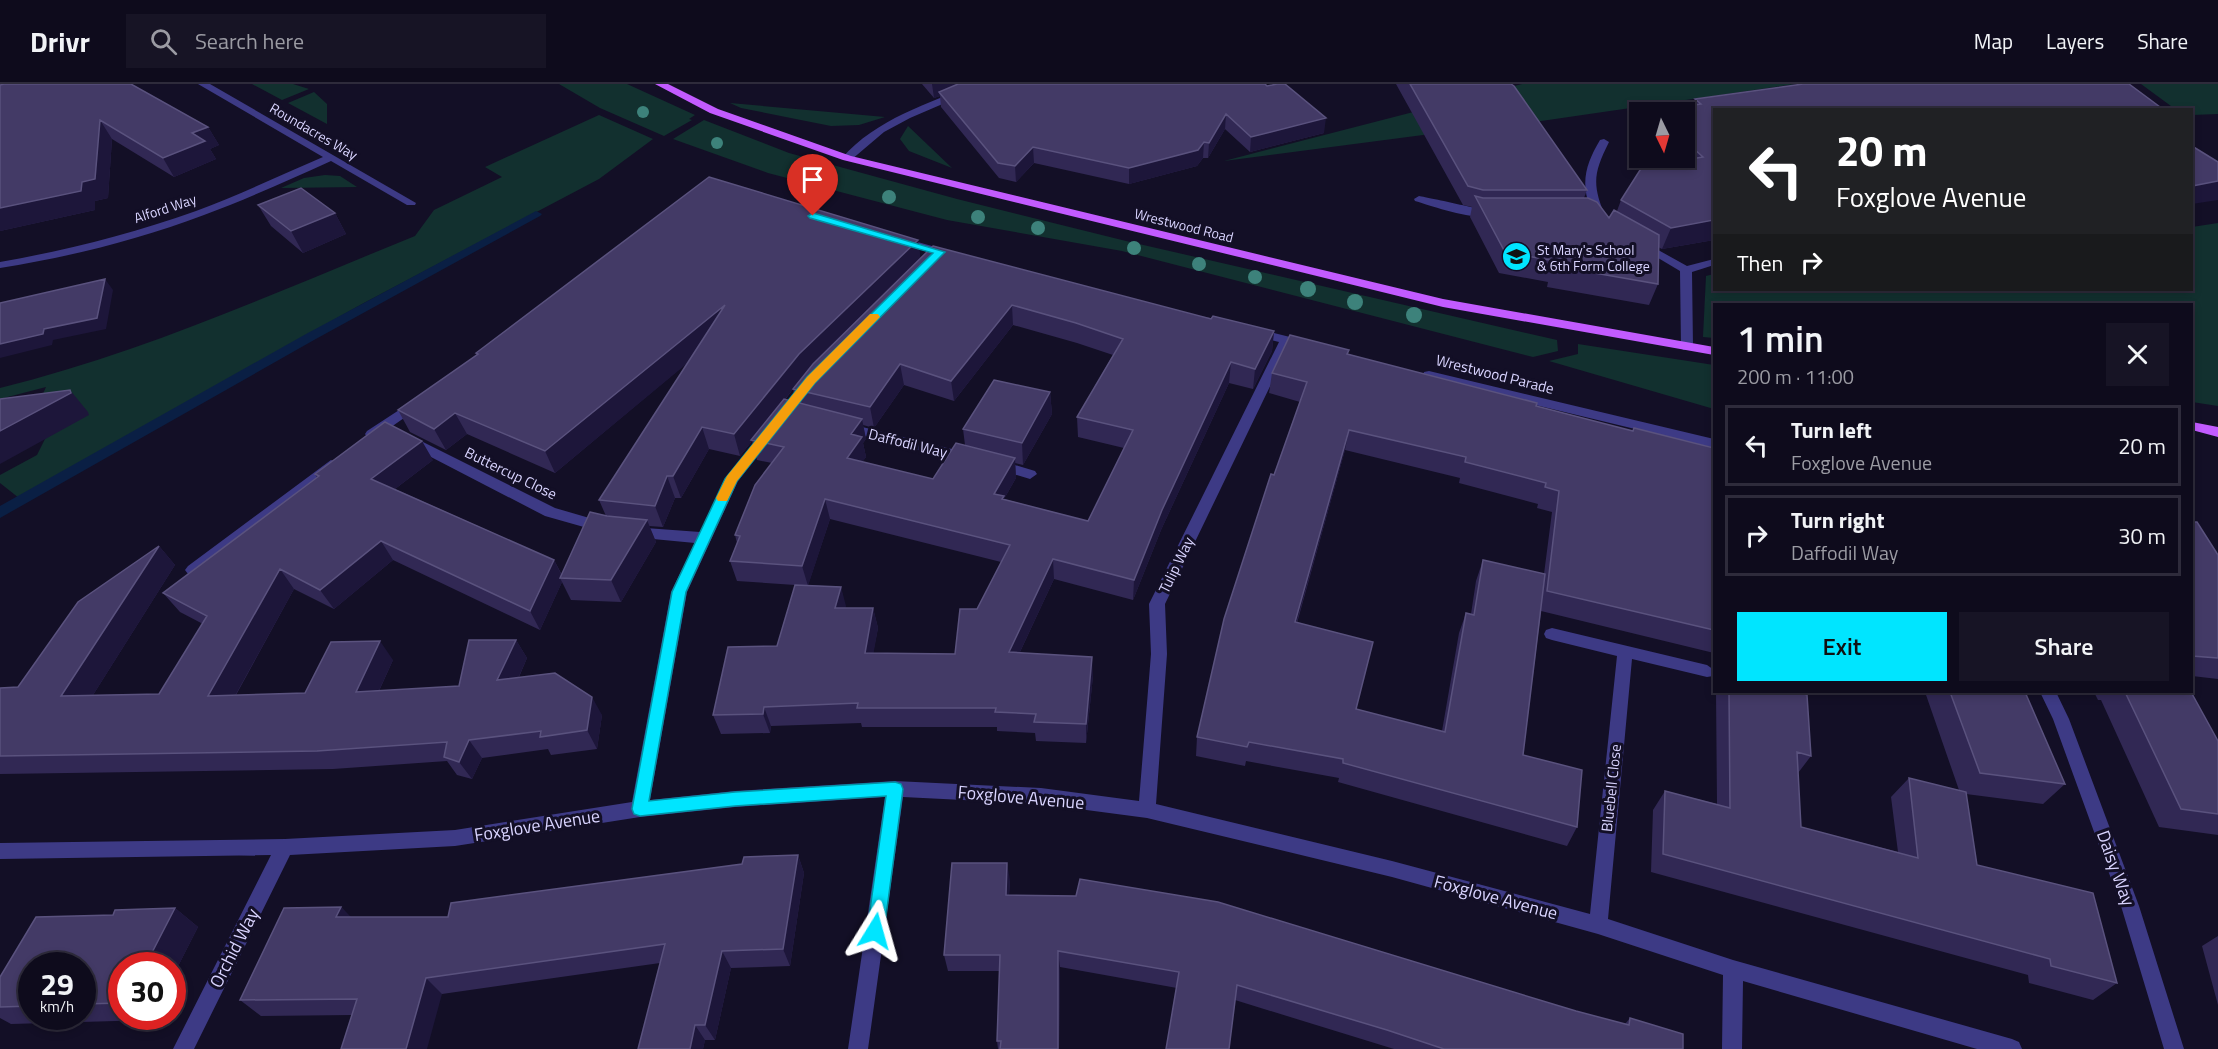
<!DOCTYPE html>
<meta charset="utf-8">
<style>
body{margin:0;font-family:"Titillium Web",sans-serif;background:#171425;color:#f1f3f6;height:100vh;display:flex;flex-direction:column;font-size:22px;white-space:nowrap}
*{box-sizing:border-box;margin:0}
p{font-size:20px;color:#9b9ba3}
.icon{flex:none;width:33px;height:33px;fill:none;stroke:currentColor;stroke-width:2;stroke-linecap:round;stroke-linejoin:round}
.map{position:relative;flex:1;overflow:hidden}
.drawer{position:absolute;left:1713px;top:219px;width:480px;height:390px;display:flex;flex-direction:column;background:#0e0b1c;border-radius:0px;box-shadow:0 3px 9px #0003,0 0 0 2px #2e2b3b}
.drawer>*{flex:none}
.guide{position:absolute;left:1713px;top:24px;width:480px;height:183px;border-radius:0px;box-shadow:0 3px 9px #0003,0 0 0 2px #2e2b3b;background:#202124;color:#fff;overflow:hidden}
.needle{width:39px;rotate:175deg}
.tools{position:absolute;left:1629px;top:18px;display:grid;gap:12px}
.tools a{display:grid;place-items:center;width:66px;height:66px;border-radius:0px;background:#0e0b1c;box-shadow:0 3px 9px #0003,0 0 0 2px #2e2b3b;font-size:30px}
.speed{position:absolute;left:18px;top:868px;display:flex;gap:12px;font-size:30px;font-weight:700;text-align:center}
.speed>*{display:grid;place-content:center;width:78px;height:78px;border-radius:50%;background:#0e0b1c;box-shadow:0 3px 9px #0003,0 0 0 2px #2e2b3b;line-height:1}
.speed small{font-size:15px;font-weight:400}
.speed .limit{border:9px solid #d22;background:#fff;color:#111}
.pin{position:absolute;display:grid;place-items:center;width:51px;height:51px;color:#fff;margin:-62px -26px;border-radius:50% 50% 50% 0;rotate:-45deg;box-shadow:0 0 6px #0007}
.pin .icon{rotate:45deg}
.me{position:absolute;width:66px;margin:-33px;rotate:8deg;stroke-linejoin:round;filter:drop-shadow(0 0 4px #0008)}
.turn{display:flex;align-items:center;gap:21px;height:126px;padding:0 24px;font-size:27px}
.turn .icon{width:78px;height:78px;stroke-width:2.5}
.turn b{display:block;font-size:42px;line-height:51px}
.then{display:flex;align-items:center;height:57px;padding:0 24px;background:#0003;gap:12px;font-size:22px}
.round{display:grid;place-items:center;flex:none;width:63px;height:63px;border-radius:0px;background:#171425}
.headline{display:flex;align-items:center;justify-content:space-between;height:102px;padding:0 24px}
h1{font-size:36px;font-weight:600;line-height:45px}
.cta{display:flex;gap:12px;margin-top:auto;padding:12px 24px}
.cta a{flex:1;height:69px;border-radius:0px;background:#00e5ff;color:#111;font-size:24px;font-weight:600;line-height:69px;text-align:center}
.cta a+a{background:#171425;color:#f1f3f6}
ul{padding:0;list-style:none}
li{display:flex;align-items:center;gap:18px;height:81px;margin:0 12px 9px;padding:0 12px;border:3px solid #2e2b3b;border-radius:0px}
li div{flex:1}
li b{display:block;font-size:22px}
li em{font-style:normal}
header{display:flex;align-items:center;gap:36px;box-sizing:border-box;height:84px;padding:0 30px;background:#0e0b1c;border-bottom:2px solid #2e2b3b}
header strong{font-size:28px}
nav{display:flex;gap:33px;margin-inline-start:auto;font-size:21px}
.search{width:420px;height:54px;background:#171425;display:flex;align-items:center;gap:15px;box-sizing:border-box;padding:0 21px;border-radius:0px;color:#9b9ba3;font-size:22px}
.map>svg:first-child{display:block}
</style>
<header>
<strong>Drivr</strong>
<div class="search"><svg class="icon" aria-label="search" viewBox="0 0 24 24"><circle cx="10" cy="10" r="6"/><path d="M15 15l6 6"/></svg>Search here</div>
<nav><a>Map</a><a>Layers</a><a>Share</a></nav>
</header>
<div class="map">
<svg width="2218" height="965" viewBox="0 0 2218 965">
<rect width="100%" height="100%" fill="#130f26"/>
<path fill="#12302f" d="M252 0H293L309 5 282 16Z
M559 0H627L695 31 689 35 692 36 664 52 600 24Z
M1522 0H1795L1466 48 1423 51 1224 77Z
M2141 0H2218V30L2192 31V26L2175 25Z
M314 8 327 20V40L288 19Z
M730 19 885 33 859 41 831 42 741 24Z
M599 31 653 55 599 95 362 220 19 414 0 399V391L37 371 59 327 34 330 46 303 0 315V304C143 269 279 207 415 152L434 126 502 93 485 83Z
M704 36 789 69 957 115 1126 157 1557 256 1558 267 1533 273 1122 167 947 136 768 89 673 55Z
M908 42 952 84 909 67 900 55Z
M325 91 340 92 357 103 281 104 304 94Z
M2218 139V322L2192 318V220H1714V254L1703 253 1706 192 1714 190V206H2192V143Z
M1578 260 1714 281V325L1549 277 1578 270Z"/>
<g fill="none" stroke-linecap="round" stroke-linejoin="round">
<path fill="#0a1f44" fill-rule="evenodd" d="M536 127 542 130 540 132 314 256 0 434V422L306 250Z"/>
<path fill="#3d3a85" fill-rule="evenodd" d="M1604 55 1609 58C1593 90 1592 101 1606 134L1600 137C1593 135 1592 129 1590 123 1580 97 1587 78 1600 56Z
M1419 112C1430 114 1492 127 1496 130 1483 140 1432 122 1415 117L1414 115Z
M1642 157 1687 182 1714 175V181L1692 188 1693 263 1691 266H1683L1681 263 1680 187 1638 162 1636 160Z"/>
<path fill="#3d3a85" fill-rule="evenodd" d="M198 0H210L416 119 415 121H407L331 77C289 96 247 115 204 131 138 156 69 173 0 184V178C67 166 132 150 196 127 239 111 281 91 323 73Z
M976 0H989L910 34 884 48 851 76 842 74C876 35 929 19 976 0Z
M900 153 953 168 955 170 949 173 896 158 894 156Z
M1254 244 1310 258 1312 261 1306 265 1290 261 1165 520 1167 570 1156 720 1392 777 1590 830 1617 572 1552 556 1546 554 1544 550 1546 546 1552 544 1707 581 1714 586 1713 592 1707 593 1632 575 1608 835 1733 876 2012 955 2019 958 2022 965H1977L1743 897 1742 965H1722L1723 891 1598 850 1392 793 1147 734 1041 720 903 713 868 965H848L885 713 735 723 640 733 455 762 290 771 194 965H173L271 771 0 775V759L285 755 455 746 632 718 671 508 695 459 632 453 625 448 632 443 700 448 727 392 762 348 767 346 774 351 738 397 687 508 650 716 735 707 895 697 1041 704 1139 717 1151 570 1149 520 1279 258 1250 251 1248 248 1250 245Z
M1429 287 1714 355V364L1424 294 1423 291 1424 288Z
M416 315 423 319 421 322 377 353H367L365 350 367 347Z
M846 339 968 369 975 374 968 379 841 346 839 343Z
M409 351 555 424 610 440 612 444 605 449 545 432 404 359 402 356Z
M331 376 336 378 338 381 336 384 198 490H188L185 486 188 482Z
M998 376 1035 387 1037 390 1030 395 993 384 991 381 993 378Z
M2040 608H2056L2069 635 2139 822 2184 965H2164L2121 822 2053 635Z"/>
<path fill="#c25bff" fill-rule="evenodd" d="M655 0H668L718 25 851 72 1443 215 1714 263V271L1443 223 843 76 710 29Z
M2192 338 2218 343V353L2192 346Z"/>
</g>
<g fill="#3d827b">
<circle cx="643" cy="28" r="6"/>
<circle cx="717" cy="59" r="6"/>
<circle cx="889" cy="113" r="7"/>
<circle cx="978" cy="133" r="7"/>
<circle cx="1038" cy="144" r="7"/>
<circle cx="1134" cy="164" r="7"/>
<circle cx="1199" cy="180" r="7"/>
<circle cx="1255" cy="193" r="7"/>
<circle cx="1308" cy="205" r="8"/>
<circle cx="1355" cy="218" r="8"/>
<circle cx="1414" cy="231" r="8"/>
</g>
<path fill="#312854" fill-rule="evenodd" d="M922 0H1265L1324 49 1250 68 1225 45 1208 74H1203L1197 82 1129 100 1034 79 1016 98 999 94 941 23 940 12 934 14Z
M1396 0H1511L1587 106 1584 114 1609 134 1617 127 1621 116 1677 77 1674 74H1684V28H1653V27L1693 21 1695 15 2164 26H1714V156L1662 165 1658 163V200L1649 221 1547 203 1548 198 1499 189 1470 133 1472 123 1463 121Z
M0 1 208 43 219 61 210 65 216 75 174 93 112 55 108 114 95 117V126L0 147Z
M258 121 335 129 346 150 303 169 271 142Z
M918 156 920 175 1274 247 1272 267 1253 305 1229 299 1161 446 1133 516 1054 495 1020 568 1093 592 1086 659 1036 657 1035 649 997 647V643H862L861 639 771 642 770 649 721 650 713 631 777 562 795 501 737 497 730 477 737 459 735 451 772 379 757 376 752 357 740 372 709 365 681 414H675L663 443 649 442 656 458 621 518 571 516 562 498 540 546 393 476 334 525 294 505 236 611 305 609 393 576 379 607 459 602 516 556 527 574 519 593 602 631 597 665 551 671 548 665 482 674 472 695 457 691 447 677 333 685 0 690V604L18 603 159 462 175 481 93 611 159 610 203 540 180 528 163 509 317 394 315 390 433 376 395 405 554 476 562 491 606 432 599 416 688 278 555 389 467 350 446 366 410 348 398 326 477 271 476 269ZM1013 241 1077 259 1113 271 1077 333 1078 353 1124 364 1088 437 1004 415 1016 394 1015 379 1023 381 1052 330 1050 308 963 345 965 361 933 395 862 378 866 373 863 359 866 355 863 341 874 344 904 301 954 317ZM793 305 796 319 785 316ZM830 435 1001 478 955 570 873 569 878 544 873 524H845L841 503 808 501Z
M1349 266 1348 270 1536 322 1632 347 1634 344 1714 364V569L1541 527 1523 671 1577 743 1567 762 1338 698 1339 694 1246 677 1245 682 1196 672 1197 653 1274 391 1300 318 1269 309 1272 289ZM1345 366 1460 394 1459 399 1538 420 1537 424 1552 428 1544 490 1483 476 1476 497 1471 530 1466 529 1459 549 1442 647 1356 625 1297 539Z
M2192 438 2218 471V595L2192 592Z
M1716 608H1798L1811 672 1798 689 1801 743 1898 768 1891 713 1909 694 1959 706 1925 608H2025L2065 700 2043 720 1966 710 1977 781 2117 899 2093 916 2029 899 2028 891 1651 788 1653 726 1665 707 1717 720Z
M2094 608H2191L2218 657V751L2159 743 2101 616H2098Z
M798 771 804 789 790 882 731 884 715 956H705L703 965 660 879 442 910 352 931 261 932 240 916 341 823 350 833H448L742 780Z
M1010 796 1009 811 1576 927 1625 940 1630 934 1683 965H1394L1235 916 1177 904 1060 883 1059 965H998L997 957 1000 887H948L944 871Z
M175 824 198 843 172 894V882H122V933H153L151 936 11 940 0 934V893L36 833 113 831 115 826ZM32 882H82V933H32Z
M2218 852V921L2202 862Z"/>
<path fill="#1d163a" d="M932 0H970L939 8 940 12 934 14Z
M1226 30 1225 45 1208 74 1209 59Z
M1326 34 1324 49 1250 68 1251 53Z
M100 36 112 55 108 114 95 117V126L0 147V124L82 98Z
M208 43 219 61 210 65 216 75 174 93 163 74 192 49Z
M1204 58 1203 74 1197 82 1129 100V84Z
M1033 63 1034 79 1016 98 1015 82Z
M2218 97V116L2192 120V102Z
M335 129 346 150 303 169 291 147Z
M1714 136V156L1662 165 1671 144Z
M918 156 921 177 804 291 753 356H751L752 357 740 372 734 350 799 270Z
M105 195 113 206 106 245 53 256 52 261 0 274V260L44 245Z
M725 221 731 243 555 389 545 367Z
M1012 221 1013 241 954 317 951 297Z
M1274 247 1272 267 1253 305 1255 285Z
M1231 278 1229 299 1161 446 1133 516 1134 496 1162 426Z
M900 280 904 301 874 344 870 323Z
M70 306 88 328 89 331 0 380V347Z
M1050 308 1052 330 1023 381 1022 359Z
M455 329 467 350 446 366 434 345Z
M862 335 866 355 863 359 866 373 851 394 847 374 851 350Z
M702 343 709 365 681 414 673 392Z
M1349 346 1345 366 1291 558 1295 538Z
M422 357 433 376 383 414 371 395Z
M1015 374 1016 394 1004 415 994 410Z
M667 392 675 414 663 443 655 422Z
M825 415 830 435 808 502 802 482Z
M647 436 656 458 621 518 611 496Z
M381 457 393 476 334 525 320 506Z
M159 462 175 481 81 630 61 612Z
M1053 475 1054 495 1011 587 1009 568Z
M554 476 563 494H560L562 498 540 546 530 527Z
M280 485 294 505 225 630 208 612Z
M841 503 846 522 840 544 835 524Z
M873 524 878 544 870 589 865 569Z
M516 556 527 574 509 615 497 596Z
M380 557 393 576 370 626 356 608Z
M1092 573 1093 592 1086 659V640Z
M592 613 602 631 597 665 587 646Z
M764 623 771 642 770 649 763 630Z
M469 656 482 674 472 695 459 678Z
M798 771 804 789 790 882 783 865Z
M1007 779 1010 796 1008 828 1006 811Z
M341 823 358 840 336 833Z
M175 824 198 843 172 894V882H145Z
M722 867 731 884 715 956 705 941Z
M1058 867 1060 883 1059 965H1058Z
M426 894 442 910 427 965H406Z
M695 941 705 956 703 965H690Z"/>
<path fill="#433a66" stroke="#5a527e" stroke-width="1.5" d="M4 0H131L208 43 192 49 205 57 163 74 100 36 95 95 82 98 81 107 0 124V1Z
M958 0H1265L1267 2 1277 0H1285L1326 34 1251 53 1226 30 1209 59 1204 58 1198 66 1129 84 1033 63 1015 82 998 79 939 8Z
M1410 0H1511L1514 2 1587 106H1483L1468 102Z
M1803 0H2129L2164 26H2000L1999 25 1994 26H1714V136L1671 144 1621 116 1642 83 1703 73 1684 56V28H1655L1653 27 1701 20 1695 15Z
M2192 62 2218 78V97L2192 102Z
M709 93 918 156 799 270 734 350 702 343 673 392H667L655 422 599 416 725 221 545 367 455 329 434 345 398 326 478 270 476 269Z
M301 104 335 129 291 147 258 121Z
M1475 112 1483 114H1588L1597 118 1609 134 1614 126 1659 151 1658 200 1554 182 1555 177 1505 168Z
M933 162 1211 235 1213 232 1274 247 1255 285 1231 278 1162 426 1134 496 1053 475 1009 568 1092 573 1086 640 1034 638 1036 630 995 628 996 624H857L858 619 764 623 763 630 713 631 728 563 777 562 795 501 841 503 835 524H873L865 569 955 570 960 525H977L1010 461 825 415 802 482 730 477 740 452 735 451 755 401 784 363 751 356 784 315 862 335 851 350 862 353 847 374 933 395 956 359 1015 374 994 410 1004 412 1002 415 1088 437 1133 346 1077 333 1123 255 1076 239 1012 221 951 297 900 280 870 323 793 305 813 280Z
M105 195 97 234 44 245 43 250 0 260V219Z
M1290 251 1349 266 1347 270 1537 319 1536 322 1633 347 1634 344 1714 364V546L1547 507 1559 407 1545 403 1546 399 1465 378 1466 373 1349 346 1295 538 1373 558 1356 625 1445 648 1466 529 1474 531 1483 476 1545 490 1523 671 1582 686 1577 743 1343 679V675L1249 658 1247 663 1197 653 1224 535 1271 390 1274 391 1307 298 1272 289Z
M994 296 1050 308 1022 359 963 345Z
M70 306 71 309 0 347V315Z
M385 338 422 357 371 395 554 476 530 527 381 457 320 506 280 485 208 612 305 609 331 558 380 557 356 608 459 602 469 556H516L497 596 555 589 592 613 587 646 540 653 541 647 469 656 459 678 444 673 447 658 317 667 0 672V604L18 603 78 518 159 462 61 612 159 610 207 532 163 509 319 392 315 390Z
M590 428 607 432 647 436 611 496 560 494Z
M2192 438H2197L2218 471V574L2192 572Z
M1729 608H1798L1807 611 1811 672 1797 668 1801 743 1918 774 1909 694 1966 708 1977 781 2093 809 2117 899 2051 882 2050 875 1663 770 1665 707 1730 724Z
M1950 608H2025L2065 700 1980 689Z
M2125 608H2191L2218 657V730L2181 725Z
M798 771 783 865 722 867 705 941H695L690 965H638L665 860 426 894 406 965H341L357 915 240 916 284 824 341 823 336 833H448L451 819 742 780 744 773Z
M952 779H1007L1006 811 1076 812 1080 795 1218 818 1576 927 1629 941 1630 934 1683 950V965H1444L1387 946 1237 901 1229 965H1166L1179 888 1058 867V965H1000L1001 957H997L1000 871H944Z
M175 824 145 882H122V919L82 920V882H32V922L0 923V893L36 833 113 831 115 826Z"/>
<path fill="#00e5ff" stroke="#0095a6" stroke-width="1.5" d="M813 129 945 168 815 299 737 397 686 508 649 717 735 708 895 698 901 700 903 705 884 847 881 853 875 855 869 853 867 847 886 712 735 722 640 732 634 730 632 725 672 508 725 395 807 293 933 169 810 134 808 132Z"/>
<path fill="#f59e0b" d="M870 230H878L880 233 815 299 737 397 727 417H718L716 414 727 392 807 293Z"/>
<defs>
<symbol id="school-disc" viewBox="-11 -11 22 22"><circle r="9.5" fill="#00e5ff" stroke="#130f26"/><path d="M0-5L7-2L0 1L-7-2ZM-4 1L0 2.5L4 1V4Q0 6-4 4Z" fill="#111"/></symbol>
</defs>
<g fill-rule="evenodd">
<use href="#school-disc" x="1500" y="156" width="33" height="33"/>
</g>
<g text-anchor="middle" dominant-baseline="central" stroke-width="6" stroke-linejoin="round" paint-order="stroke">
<g font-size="14" fill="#d9d4ff" stroke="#130f26">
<text transform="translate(314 47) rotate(30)">Roundacres Way</text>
<text transform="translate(165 124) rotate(-18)">Alford Way</text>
<text transform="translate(1184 141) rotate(14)">Wrestwood Road</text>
</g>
<g font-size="14" fill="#d9d4ff" stroke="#130f26" text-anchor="start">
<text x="1537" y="165">St Mary's School<tspan x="1537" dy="16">&amp; 6th Form College</tspan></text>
</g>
<g font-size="15" fill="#d9d4ff" stroke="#130f26">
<text transform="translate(1495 290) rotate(14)">Wrestwood Parade</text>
<text transform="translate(908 359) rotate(14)">Daffodil Way</text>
<text transform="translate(511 389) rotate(26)">Buttercup Close</text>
<text transform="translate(1176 481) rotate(-64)">Tulip Way</text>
<text transform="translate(1611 704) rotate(-84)">Bluebell Close</text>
</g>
<g font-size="18" fill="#d9d4ff" stroke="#130f26">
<text transform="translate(1021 713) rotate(5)">Foxglove Avenue</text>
<text transform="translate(537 741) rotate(-9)">Foxglove Avenue</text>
<text transform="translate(2116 784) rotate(70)">Daisy Way</text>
<text transform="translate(1496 813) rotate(15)">Foxglove Avenue</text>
<text transform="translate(234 864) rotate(-63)">Orchid Way</text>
</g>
</g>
</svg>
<div class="tools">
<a><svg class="needle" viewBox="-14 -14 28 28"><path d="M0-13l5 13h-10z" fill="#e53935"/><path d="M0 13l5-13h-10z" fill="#9b9ba3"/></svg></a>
</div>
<div class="speed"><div>29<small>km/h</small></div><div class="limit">30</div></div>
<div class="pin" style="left:813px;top:132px;background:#d93025"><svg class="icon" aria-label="arrive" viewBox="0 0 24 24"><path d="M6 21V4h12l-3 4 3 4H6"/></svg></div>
<svg class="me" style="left:875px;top:847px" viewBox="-20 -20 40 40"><path d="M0-17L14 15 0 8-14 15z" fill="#00e5ff" stroke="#fff" stroke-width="4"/></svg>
<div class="guide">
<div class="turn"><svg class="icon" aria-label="left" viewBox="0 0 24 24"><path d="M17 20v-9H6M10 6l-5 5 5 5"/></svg><div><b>20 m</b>Foxglove Avenue</div></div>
<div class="then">Then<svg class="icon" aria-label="right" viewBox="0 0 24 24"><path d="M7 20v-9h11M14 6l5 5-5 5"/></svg></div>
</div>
<section class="drawer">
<div class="headline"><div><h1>1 min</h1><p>200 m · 11:00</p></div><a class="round"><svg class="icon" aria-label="close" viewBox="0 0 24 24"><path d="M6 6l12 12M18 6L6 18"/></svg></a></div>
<ul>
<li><svg class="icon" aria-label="left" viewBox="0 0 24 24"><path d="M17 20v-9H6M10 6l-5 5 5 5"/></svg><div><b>Turn left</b><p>Foxglove Avenue</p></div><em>20 m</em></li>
<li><svg class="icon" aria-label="right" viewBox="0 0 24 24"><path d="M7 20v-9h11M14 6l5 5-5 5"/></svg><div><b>Turn right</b><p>Daffodil Way</p></div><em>30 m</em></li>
</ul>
<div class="cta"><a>Exit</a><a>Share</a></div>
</section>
</div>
